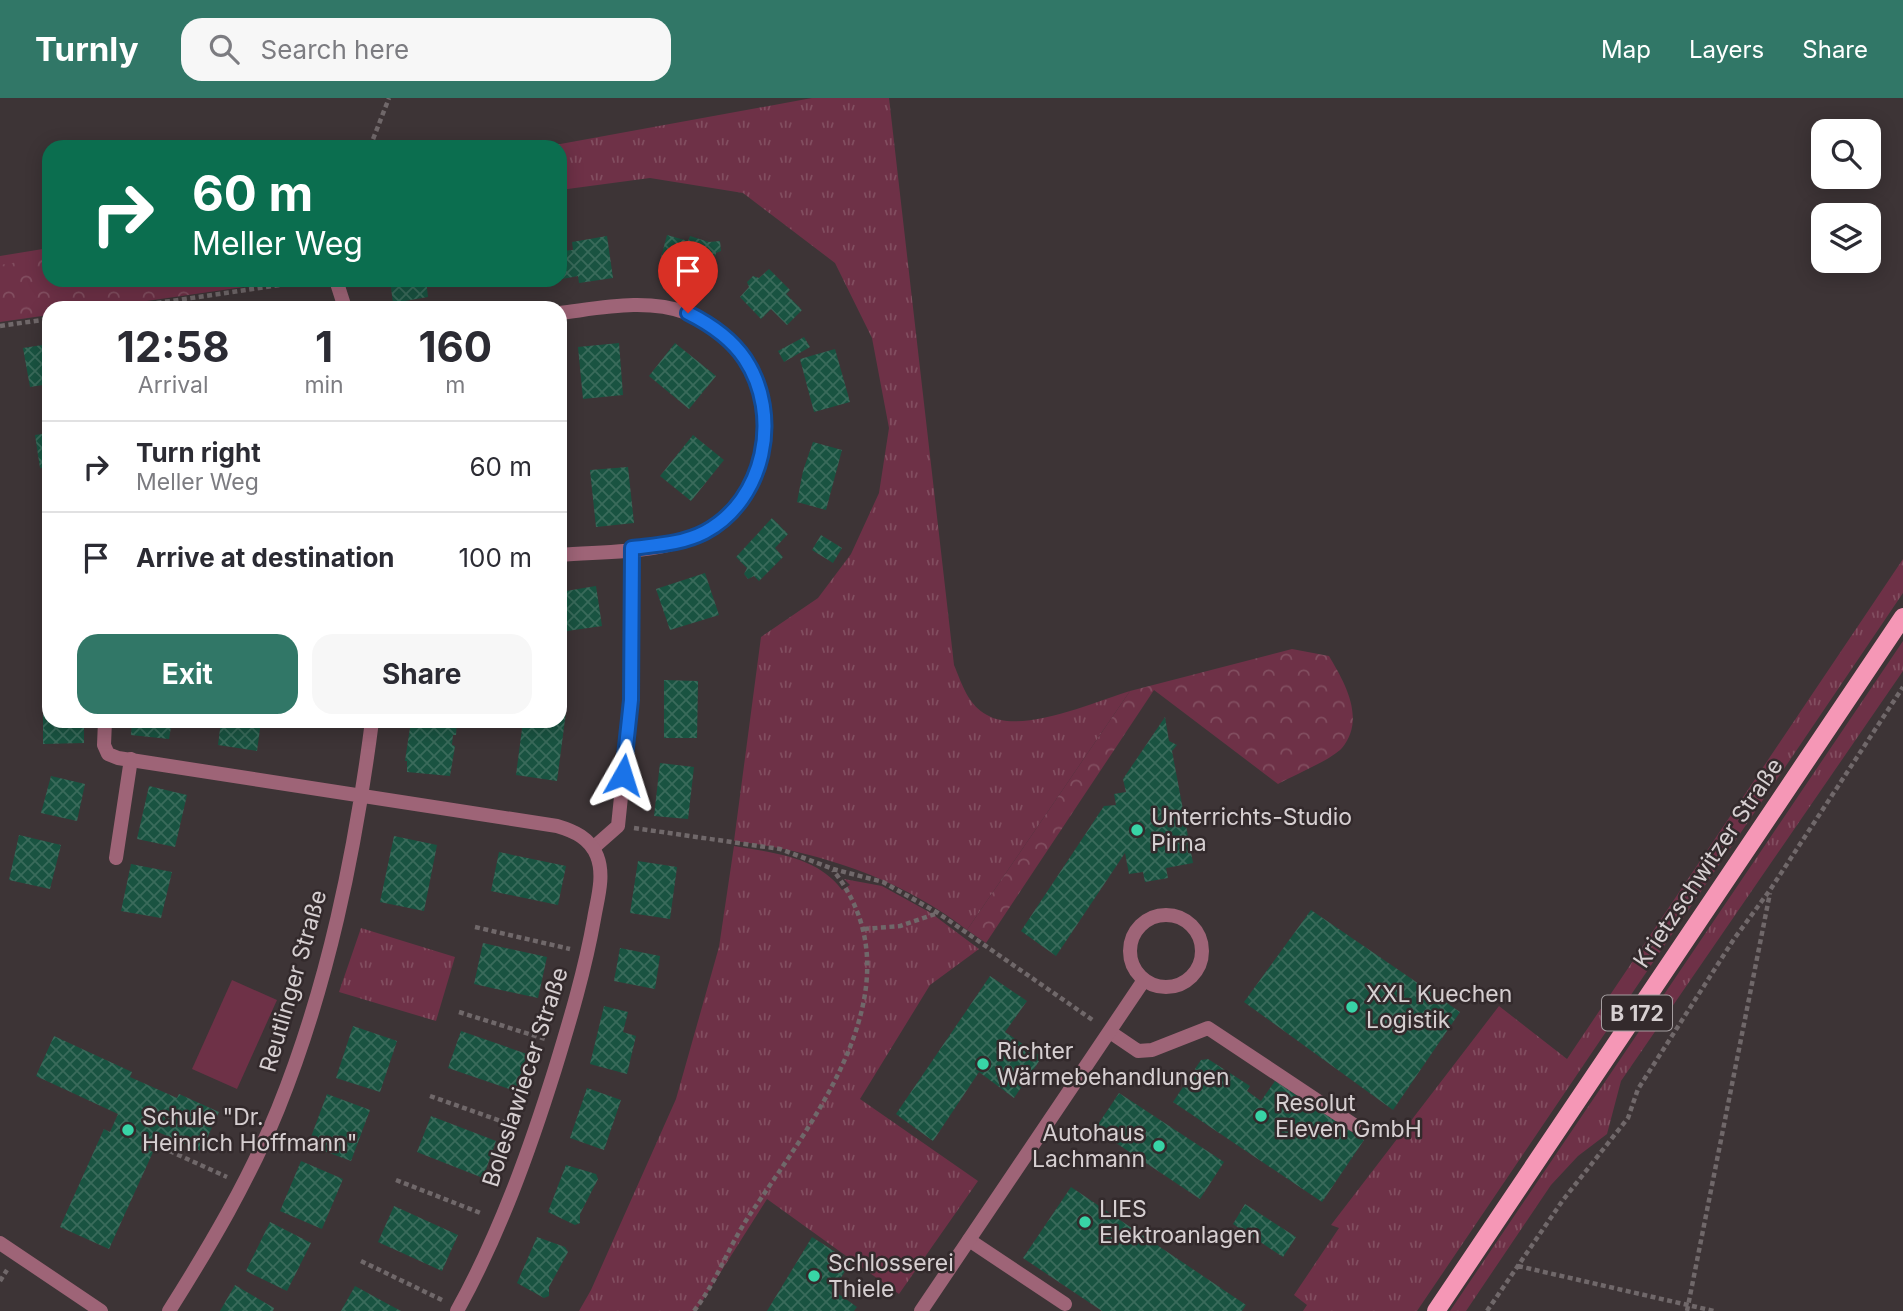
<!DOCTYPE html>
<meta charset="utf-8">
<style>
body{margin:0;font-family:Inter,sans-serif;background:#f7f7f7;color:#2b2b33;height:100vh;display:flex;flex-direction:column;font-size:26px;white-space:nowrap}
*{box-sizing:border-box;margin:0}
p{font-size:23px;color:#7c7c81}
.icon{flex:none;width:38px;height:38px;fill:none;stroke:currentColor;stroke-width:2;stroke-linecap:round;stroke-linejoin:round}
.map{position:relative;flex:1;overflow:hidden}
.panel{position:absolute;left:42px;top:203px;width:525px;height:427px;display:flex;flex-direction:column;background:#fff;border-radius:21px;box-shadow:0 4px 18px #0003}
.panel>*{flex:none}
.hud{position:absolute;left:42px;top:42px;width:525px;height:147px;border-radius:21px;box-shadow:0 4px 18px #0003;background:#0b6e4f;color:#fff;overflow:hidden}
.tools{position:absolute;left:1811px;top:21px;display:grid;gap:14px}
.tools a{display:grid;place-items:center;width:70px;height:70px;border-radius:14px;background:#fff;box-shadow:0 4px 18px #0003;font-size:35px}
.pin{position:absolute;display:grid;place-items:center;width:60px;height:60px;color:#fff;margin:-72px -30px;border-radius:50% 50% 50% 0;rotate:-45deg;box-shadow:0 0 7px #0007}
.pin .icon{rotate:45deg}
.me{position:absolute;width:77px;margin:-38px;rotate:6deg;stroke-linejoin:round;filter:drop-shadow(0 0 5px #0008)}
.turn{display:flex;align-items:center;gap:24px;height:147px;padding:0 35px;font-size:32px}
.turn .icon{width:91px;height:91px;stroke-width:2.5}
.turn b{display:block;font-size:49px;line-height:60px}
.eta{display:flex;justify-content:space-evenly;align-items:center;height:119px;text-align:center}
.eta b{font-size:42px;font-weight:700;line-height:49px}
.primary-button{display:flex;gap:14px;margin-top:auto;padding:14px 35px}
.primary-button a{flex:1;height:80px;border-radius:21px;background:#317767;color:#fff;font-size:28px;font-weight:700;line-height:80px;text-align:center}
.primary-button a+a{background:#f7f7f7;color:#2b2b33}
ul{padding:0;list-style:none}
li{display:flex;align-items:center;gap:21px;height:91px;padding:0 35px;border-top:2px solid #e1e1e2}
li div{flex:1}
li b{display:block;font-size:26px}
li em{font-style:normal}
header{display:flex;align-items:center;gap:42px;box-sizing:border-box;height:98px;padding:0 35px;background:#317767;color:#fff}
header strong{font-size:33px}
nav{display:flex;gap:38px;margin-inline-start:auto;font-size:24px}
.search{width:490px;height:63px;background:#f7f7f7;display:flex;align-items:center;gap:18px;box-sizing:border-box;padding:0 24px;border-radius:21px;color:#7c7c81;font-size:26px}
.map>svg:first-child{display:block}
</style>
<header>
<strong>Turnly</strong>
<div class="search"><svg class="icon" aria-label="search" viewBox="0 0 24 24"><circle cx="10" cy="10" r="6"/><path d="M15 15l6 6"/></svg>Search here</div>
<nav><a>Map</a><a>Layers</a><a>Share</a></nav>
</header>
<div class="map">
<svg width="1903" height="1213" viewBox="0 0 1903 1213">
<defs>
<pattern id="grass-tufts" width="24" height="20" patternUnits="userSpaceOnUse" patternTransform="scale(1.75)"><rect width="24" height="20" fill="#6e3147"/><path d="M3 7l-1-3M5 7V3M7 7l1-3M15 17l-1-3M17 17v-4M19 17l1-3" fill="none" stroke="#824e60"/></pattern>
<pattern id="forest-crowns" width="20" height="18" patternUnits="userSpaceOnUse" patternTransform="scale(1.75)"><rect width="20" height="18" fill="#6e3147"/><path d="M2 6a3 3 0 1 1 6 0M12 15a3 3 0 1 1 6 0" fill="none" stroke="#824e60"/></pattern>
<pattern id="building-cross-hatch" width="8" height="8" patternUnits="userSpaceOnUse" patternTransform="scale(1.75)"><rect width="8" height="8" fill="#195341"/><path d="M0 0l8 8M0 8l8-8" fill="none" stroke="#3a6b5b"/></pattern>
</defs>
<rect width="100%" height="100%" fill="#3d3436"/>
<path fill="url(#grass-tufts)" d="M812 0H889L954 567C962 586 968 607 987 617 1021 637 1093 604 1130 593L967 832C900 780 818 753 734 743L761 539 818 500 851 456 879 395 889 330 872 240 835 165 743 95 650 80 560 92V49H544Z
M49 150V182L0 199V158Z
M1903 461V495L1417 1213H1303L1307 1207 1294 1197 1339 1130 1331 1127 1499 908 1567 961Z
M1903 543V573L1621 983 1607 1036 1578 1058 1551 1087 1466 1213H1450Z
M734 748C773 755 817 758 842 792L850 787 844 781 882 788 931 815 979 851 930 887 860 1001 978 1083 899 1196 767 1101 696 1213H579L591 1192 676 1001 719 849Z
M361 830 455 859 436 923 339 894Z"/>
<path fill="url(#forest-crowns)" d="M49 159V182L279 184 98 210H49V217L0 224V167Z
M1292 551 1329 558C1345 585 1366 621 1342 650 1331 662 1294 677 1278 686L1154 592 986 845 967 832 1130 593Z"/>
<path fill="#6e3147" d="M232 882 277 902 237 991 192 971Z"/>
<path fill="url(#building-cross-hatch)" d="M667 137 688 143 690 138 709 144 720 143 721 153 716 155 708 185 679 177 680 172 659 167Z
M607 138 613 180 579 185 578 178 562 181 560 153 573 152 572 144Z
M769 171 790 192 786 196 802 212 787 227 771 211 761 221 740 199 749 189 747 184 753 178 759 180Z
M390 182H426L428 199 393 205Z
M804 239 810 249 784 264 778 253Z
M619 245 623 297 583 301 578 249Z
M675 245 716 278 689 311 649 278Z
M49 246V286L30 289 23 250Z
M835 251 850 304 814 314 800 261Z
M49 335V369L40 370 35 337Z
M693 337 724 362 691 403 660 378Z
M813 344 842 352 826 412 797 404 803 373Z
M628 369 634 425 596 429 590 372Z
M560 394 566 435H560Z
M772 420 788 436 775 450 783 459 759 483 754 478 748 481 744 476 747 470 736 459Z
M821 437 842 450 833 465 812 452Z
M44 464H49V506H45Z
M705 475 719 517 670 532 656 491Z
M596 488 602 528 560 534V494Z
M43 534H49V576H43Z
M664 582 698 583 697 640H664Z
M43 604H49V623H84V645L43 646Z
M560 613 566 614 557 683 516 677 523 623H560Z
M1165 619 1169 643 1177 647 1172 653 1193 765 1166 770 1168 780 1145 784 1143 774 1129 776 1125 755 1056 858 1021 833 1104 708 1116 707 1114 696 1126 694 1123 681Z
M132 623H172L169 641 131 637Z
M221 623H261L257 653 218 647Z
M411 623H457L456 637H453L452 647 455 648 450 678 407 674V663H405Z
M660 665 694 669 688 721 654 718Z
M51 678 85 686 77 723 41 715Z
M149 688 187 697 175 749 137 741Z
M19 737 61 747 50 791 9 782Z
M394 738 437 747 424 813 380 804Z
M499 754 566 768 558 807 491 793Z
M638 763 677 769 670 821 630 815Z
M131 766 172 774 161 820 121 813Z
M1311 812 1460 914 1393 1012 1244 904Z
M483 845 547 859 538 900 474 886Z
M620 850 660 858 655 891 614 883Z
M990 878 1027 903 1005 934 1042 959 1014 1000 979 974 933 1043 896 1016Z
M604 908 628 914 623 934 636 938 627 976 590 966Z
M353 928 397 943 380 994 336 980Z
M461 933 527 956 515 993 448 970Z
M54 938 132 974 130 979 177 1000 179 996 219 1014 201 1053 158 1034 149 1052 153 1054 109 1151 60 1129 104 1031 110 1034 118 1016 36 978Z
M1208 961 1250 988 1247 993 1261 1003 1275 983 1364 1042 1322 1104 1173 1004 1201 962Z
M587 990 621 1002 604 1052 570 1040Z
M1119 995 1224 1064 1200 1101 1095 1031Z
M327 996 370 1012 351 1063 308 1047Z
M431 1018 496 1043 483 1080 417 1054Z
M301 1063 343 1081 322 1131 280 1113Z
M566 1067 596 1076 598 1081 580 1116V1125L575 1127 548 1114Z
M1071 1089 1246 1207 1242 1213H1102L1023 1160Z
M1245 1106 1296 1139 1283 1159 1233 1126Z
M394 1108 458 1137 442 1173 378 1144Z
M270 1124 311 1145 287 1193 246 1173Z
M537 1139 565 1149 568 1154 549 1189V1198L544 1200 517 1185Z
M812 1139 851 1164 833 1192 857 1209 854 1213H767Z
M235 1187 274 1210 273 1213H220Z
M355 1188 386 1205 401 1213H341Z"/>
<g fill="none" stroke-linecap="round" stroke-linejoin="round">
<path stroke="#70686a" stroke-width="4.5" stroke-dasharray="5 3.5" stroke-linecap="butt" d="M370 49 389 0
M123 210 314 182
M0 228 49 221
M634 730 780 751 833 771 883 784 938 815 1094 923
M475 829 570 851
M864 831 900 828 938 815
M459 914 545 941
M430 998 518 1029
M154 1046 227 1079
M396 1082 483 1116
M361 1163 442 1202
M1518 1168 1714 1213
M0 1183 7 1172
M694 1213C717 1183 727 1152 747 1121 812 1023 924 887 833 772
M1487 1213 1563 1102 1628 1020 1638 991 1734 841 1770 792 1903 589
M1687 1213 1770 795"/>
<path stroke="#9e6477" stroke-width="14" d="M593 750 618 728 631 602 632 450
M116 760 131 661
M1110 934 1138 953 1152 952 1208 930 1354 1027
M969 1142 1065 1206"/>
<path stroke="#9e6477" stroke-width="14" d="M336 182 345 210
M560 215C601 210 646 200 687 215 780 248 791 384 706 433 666 456 606 453 560 457
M105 623 104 647 108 656 118 660 557 728C574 733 590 740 597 758 605 778 597 802 594 821 585 872 570 922 555 971 529 1054 499 1137 457 1213
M1130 853a36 36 0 1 1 72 0a36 36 0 1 1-72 0Z
M0 1145 101 1213
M169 1213C210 1148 249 1082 278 1011 328 887 355 755 372 623
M921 1213 1144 882"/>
<path stroke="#f597b6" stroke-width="18" d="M1436 1213 1903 519"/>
</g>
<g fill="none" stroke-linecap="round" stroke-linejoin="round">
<defs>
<path id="route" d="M623 677 631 602 632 450C656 447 682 446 705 434 765 402 782 317 745 261 731 240 710 226 688 215"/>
</defs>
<use href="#route" stroke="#114b97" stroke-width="18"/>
<use href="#route" stroke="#1a73e8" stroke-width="12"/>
</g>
<g fill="#38d4a6" stroke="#332a2c" stroke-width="2.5">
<circle cx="1137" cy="732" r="7"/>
<circle cx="1352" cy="909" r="7"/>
<circle cx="983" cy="966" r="7"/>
<circle cx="1261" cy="1018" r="7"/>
<circle cx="128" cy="1032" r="7"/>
<circle cx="1159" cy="1048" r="7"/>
<circle cx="1085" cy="1124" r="7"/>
<circle cx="814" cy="1178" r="7"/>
</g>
<g text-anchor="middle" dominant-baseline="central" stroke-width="5" stroke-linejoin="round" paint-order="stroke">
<rect fill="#332a2c" stroke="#a59ea0" stroke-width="2" x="1602" y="897.5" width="70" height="35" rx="5"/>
<g font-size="21" font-weight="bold" fill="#d6cfd1">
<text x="1637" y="915">B 172</text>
</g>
<g font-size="23" fill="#d6cfd1" stroke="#332a2c" text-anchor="start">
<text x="1151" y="719">Unterrichts-Studio<tspan x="1151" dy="26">Pirna</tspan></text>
<text x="1366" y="896">XXL Kuechen<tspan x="1366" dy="26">Logistik</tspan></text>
<text x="997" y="953">Richter<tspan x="997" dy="26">Wärmebehandlungen</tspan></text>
<text x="1275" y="1005">Resolut<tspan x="1275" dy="26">Eleven GmbH</tspan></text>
<text x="142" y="1019">Schule "Dr.<tspan x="142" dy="26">Heinrich Hoffmann"</tspan></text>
<text x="1145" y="1035" text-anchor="end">Autohaus<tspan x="1145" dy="26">Lachmann</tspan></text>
<text x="1099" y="1111">LIES<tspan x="1099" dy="26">Elektroanlagen</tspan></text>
<text x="828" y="1165">Schlosserei<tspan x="828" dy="26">Thiele</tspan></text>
</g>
<g font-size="23" fill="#d6cfd1" stroke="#332a2c">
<text transform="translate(1708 765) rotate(-56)">Krietzschwitzer Straße</text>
<text transform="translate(293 883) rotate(-74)">Reutlinger Straße</text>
<text transform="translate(525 979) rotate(-72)">Boleslawiecer Straße</text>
</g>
</g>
</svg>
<div class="tools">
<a><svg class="icon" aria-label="search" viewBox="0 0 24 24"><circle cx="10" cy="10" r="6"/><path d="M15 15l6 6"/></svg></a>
<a><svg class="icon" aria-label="layers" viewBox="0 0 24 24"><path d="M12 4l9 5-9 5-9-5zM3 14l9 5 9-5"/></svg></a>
</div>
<div class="pin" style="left:688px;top:215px;background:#d93025"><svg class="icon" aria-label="arrive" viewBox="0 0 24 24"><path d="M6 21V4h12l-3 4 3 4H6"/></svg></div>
<svg class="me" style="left:623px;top:677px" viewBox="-20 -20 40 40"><path d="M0-17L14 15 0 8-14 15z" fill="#1a73e8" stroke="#fff" stroke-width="4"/></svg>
<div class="hud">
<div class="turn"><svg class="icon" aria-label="right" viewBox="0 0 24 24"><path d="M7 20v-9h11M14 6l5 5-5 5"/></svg><div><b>60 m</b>Meller Weg</div></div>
</div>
<section class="panel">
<div class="eta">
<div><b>12:58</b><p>Arrival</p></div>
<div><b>1</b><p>min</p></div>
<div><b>160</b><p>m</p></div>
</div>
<ul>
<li><svg class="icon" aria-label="right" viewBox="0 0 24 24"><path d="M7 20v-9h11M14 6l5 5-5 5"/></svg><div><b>Turn right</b><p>Meller Weg</p></div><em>60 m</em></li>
<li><svg class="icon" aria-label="arrive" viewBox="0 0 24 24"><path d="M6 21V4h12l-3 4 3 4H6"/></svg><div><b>Arrive at destination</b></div><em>100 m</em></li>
</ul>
<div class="primary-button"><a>Exit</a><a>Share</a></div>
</section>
</div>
